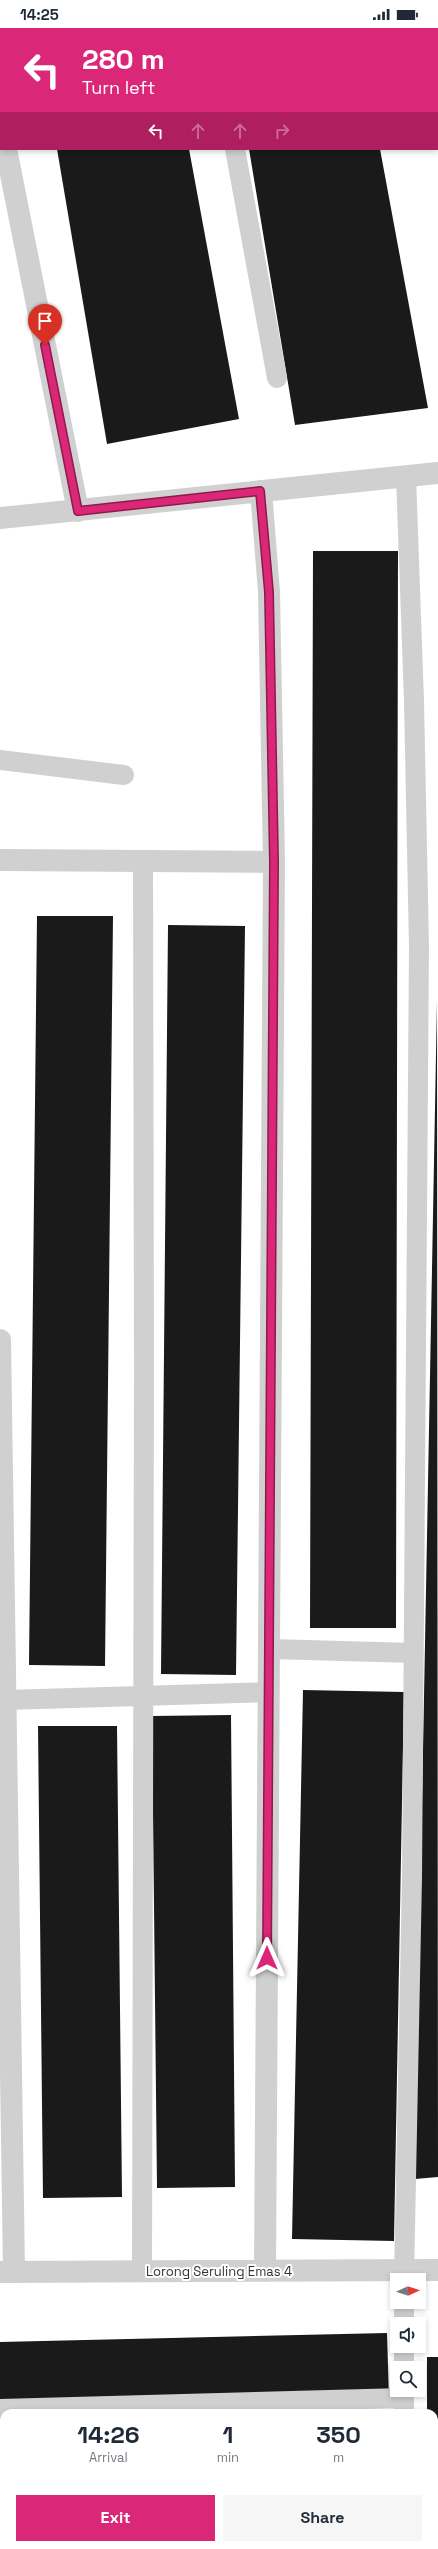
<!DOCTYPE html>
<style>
body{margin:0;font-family:"Space Grotesk",sans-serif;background:#f6f6f7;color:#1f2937;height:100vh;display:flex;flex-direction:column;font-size:15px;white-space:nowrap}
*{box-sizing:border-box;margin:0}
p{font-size:13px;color:#747a83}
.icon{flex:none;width:22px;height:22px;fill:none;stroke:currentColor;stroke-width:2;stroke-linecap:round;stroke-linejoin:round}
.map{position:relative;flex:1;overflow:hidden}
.details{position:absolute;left:0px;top:2381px;width:438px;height:140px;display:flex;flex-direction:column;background:#fff;border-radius:12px 12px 0 0;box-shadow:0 2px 6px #0003}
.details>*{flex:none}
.top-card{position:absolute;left:0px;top:0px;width:438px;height:122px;box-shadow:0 2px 6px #0003;background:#db2777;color:#fff;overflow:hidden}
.needle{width:26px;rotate:87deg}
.buttons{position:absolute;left:390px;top:2245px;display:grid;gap:8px}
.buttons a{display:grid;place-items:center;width:36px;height:36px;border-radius:0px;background:#fff;box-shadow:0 2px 6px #0003;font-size:20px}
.pin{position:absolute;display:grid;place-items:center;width:34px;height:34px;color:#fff;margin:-41px -17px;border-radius:50% 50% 50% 0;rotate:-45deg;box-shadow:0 0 4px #0007}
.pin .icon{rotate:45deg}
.me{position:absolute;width:44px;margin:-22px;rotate:0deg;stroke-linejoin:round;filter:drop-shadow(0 0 3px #0008)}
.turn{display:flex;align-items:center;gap:14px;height:84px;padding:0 16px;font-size:18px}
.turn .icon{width:52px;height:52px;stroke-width:2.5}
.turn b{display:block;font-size:28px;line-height:34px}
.lanes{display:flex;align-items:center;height:38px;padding:0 16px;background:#0003;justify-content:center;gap:20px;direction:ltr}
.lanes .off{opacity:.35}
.eta{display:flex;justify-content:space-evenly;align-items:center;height:68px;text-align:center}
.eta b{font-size:24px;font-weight:700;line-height:28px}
.primary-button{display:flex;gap:8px;margin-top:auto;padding:8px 16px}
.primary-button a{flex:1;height:46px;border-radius:0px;background:#db2777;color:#fff;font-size:16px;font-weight:700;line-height:46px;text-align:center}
.primary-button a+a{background:#f6f6f7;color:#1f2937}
.status{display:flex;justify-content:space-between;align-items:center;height:28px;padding:0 20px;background:#fff;direction:ltr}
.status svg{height:11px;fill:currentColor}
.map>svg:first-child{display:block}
</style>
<div class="status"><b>14:25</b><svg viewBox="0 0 49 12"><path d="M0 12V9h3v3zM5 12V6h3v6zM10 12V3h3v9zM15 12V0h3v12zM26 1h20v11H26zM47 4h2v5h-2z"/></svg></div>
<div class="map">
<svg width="438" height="2521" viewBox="0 0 438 2521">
<rect width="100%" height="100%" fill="#fff"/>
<path fill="#1a1a1a" d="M57 121H189L239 391 107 416Z
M249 121H380L428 380 295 397Z
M313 523H398L396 1600H310Z
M37 888H113L105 1638 29 1637Z
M168 897 245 898 236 1647 161 1646Z
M437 973 438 2149 415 2151Z
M303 1662 404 1664 394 2213 292 2211Z
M231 1687 235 2159 157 2160 152 1688Z
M38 1698H117L122 2169 43 2170Z
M387 2305 389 2370 0 2379V2314Z
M427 2329H438V2521H428V2517H434V2385H427Z
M397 2381V2385H318V2384Z
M324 2517H395V2521H324Z"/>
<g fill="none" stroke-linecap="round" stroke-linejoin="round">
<path stroke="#d0d0d0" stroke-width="20" d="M212 0 213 1
M235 121 277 350
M0 732 124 747
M270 1621 414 1625
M6 1672 269 1664
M142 2243 144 1345 143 833
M404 2252 412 1849 419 919 414 673 406 448
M404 2274V2296
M404 2318V2340
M0 2381 404 2370V2385
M404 2517V2521"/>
<path stroke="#d0d0d0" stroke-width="22" d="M428 0V1
M437 49 438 54
M0 92 1 97
M6 121 78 483
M261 463 269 564 274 834 265 2243
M0 490 438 445
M0 832 274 834
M0 1312 14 2243
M0 2244 438 2242"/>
</g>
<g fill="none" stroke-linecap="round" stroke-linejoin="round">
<defs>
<path id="route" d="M45 317 78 483 260 463 269 564 274 834 267 1930"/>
</defs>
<use href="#route" stroke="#8e194d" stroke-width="10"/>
<use href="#route" stroke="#db2777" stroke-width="7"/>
</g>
<g text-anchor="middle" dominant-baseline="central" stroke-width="4" stroke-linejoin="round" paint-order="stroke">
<g font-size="13" fill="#333" stroke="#fff">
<text x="219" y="2243">Lorong Seruling Emas 4</text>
</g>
</g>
</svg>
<div class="buttons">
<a><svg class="needle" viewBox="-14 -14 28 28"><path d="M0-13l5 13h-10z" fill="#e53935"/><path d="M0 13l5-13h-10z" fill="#747a83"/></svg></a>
<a><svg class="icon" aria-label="sound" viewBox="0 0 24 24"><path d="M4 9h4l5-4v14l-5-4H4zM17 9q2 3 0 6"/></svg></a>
<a><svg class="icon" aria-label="search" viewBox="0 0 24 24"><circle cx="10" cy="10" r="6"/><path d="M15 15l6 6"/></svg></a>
</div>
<div class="pin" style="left:45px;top:317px;background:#d93025"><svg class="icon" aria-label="arrive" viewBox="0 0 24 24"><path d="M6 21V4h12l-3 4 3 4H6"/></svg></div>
<svg class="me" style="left:267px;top:1930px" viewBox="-20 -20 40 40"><path d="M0-17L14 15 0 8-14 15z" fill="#db2777" stroke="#fff" stroke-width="4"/></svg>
<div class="top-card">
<div class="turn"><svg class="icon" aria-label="left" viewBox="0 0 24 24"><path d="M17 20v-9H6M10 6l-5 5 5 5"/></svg><div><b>280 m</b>Turn left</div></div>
<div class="lanes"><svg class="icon" aria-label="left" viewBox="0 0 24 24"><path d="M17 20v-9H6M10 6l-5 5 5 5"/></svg><svg class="icon off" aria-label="ahead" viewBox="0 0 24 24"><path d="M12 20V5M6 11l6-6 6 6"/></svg><svg class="icon off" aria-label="ahead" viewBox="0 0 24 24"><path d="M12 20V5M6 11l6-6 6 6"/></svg><svg class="icon off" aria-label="right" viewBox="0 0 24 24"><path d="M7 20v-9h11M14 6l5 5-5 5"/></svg></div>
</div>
<section class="details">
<div class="eta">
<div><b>14:26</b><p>Arrival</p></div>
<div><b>1</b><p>min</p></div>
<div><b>350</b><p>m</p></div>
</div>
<div class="primary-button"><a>Exit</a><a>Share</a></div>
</section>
</div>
